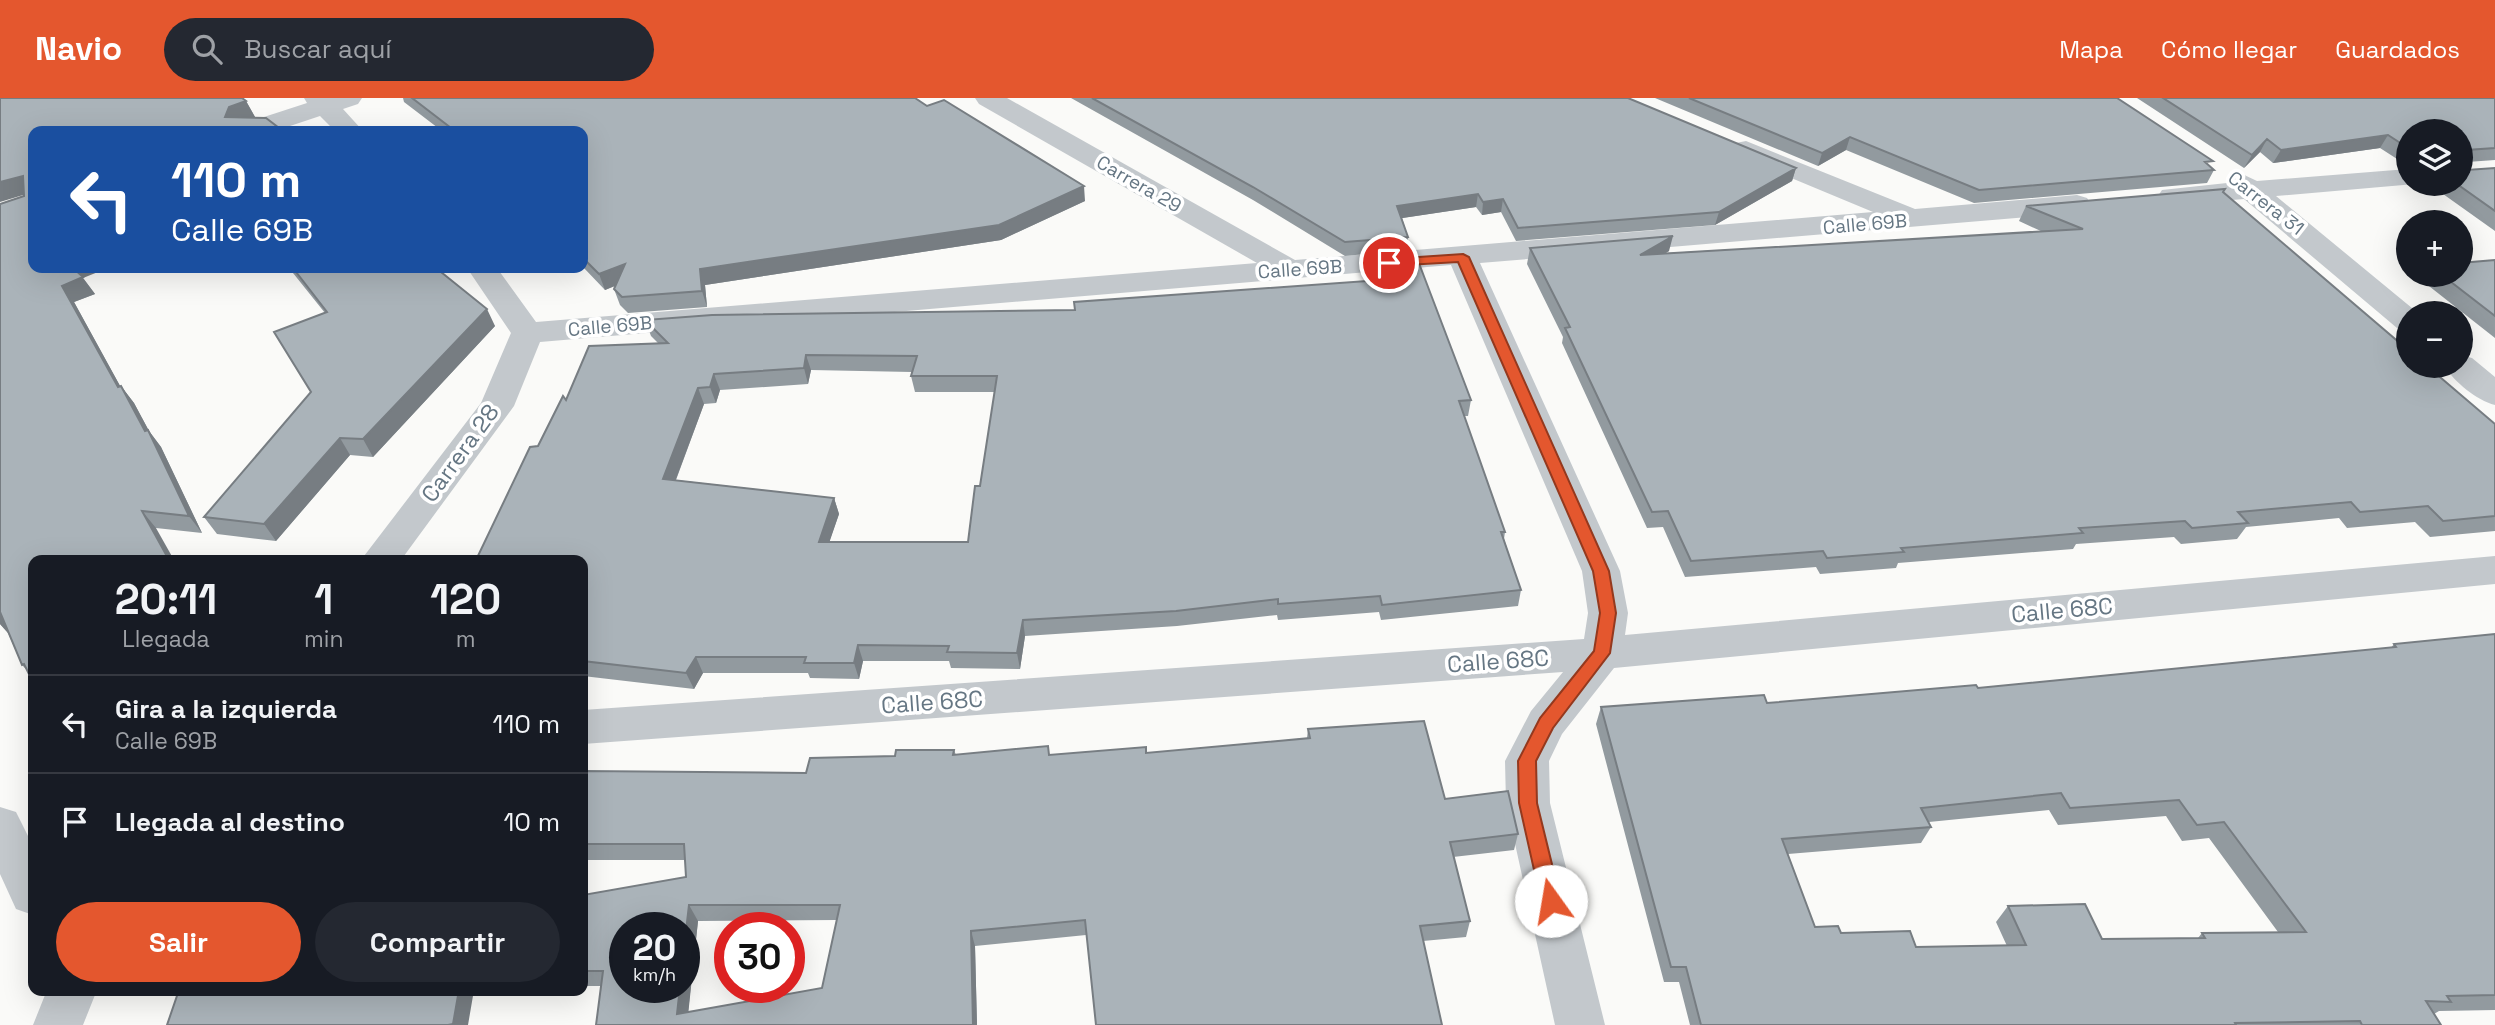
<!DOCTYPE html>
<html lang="es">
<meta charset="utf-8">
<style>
body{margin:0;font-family:"Space Grotesk",sans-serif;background:#242831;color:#f1f3f6;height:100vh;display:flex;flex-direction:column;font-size:26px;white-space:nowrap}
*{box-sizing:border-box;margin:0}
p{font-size:23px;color:#9ea1a6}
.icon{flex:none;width:38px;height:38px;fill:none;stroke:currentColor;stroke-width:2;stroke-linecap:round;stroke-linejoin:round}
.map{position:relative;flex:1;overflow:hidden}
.details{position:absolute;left:28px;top:457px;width:560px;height:441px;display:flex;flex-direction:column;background:#171b24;border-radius:14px;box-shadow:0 7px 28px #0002}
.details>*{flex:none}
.top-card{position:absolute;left:28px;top:28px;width:560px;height:147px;border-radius:14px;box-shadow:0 7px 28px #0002;background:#1a4fa0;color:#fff;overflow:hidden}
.tools{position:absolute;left:2396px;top:21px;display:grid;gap:14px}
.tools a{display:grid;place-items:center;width:77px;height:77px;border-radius:50%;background:#171b24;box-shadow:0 7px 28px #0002;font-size:35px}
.speed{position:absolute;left:609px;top:814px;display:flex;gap:14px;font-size:35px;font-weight:700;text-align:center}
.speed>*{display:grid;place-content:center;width:91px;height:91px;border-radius:50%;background:#171b24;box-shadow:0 7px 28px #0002;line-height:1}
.speed small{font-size:18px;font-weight:400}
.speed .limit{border:10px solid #d22;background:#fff;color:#111}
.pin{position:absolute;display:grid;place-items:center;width:60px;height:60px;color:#fff;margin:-30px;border:4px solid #fff;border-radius:50%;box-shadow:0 2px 7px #0007}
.me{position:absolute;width:77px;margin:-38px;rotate:347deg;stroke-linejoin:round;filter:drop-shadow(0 0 5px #0008)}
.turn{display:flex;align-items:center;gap:24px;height:147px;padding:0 28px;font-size:32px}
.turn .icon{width:91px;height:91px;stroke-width:2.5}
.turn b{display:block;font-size:49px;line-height:60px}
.eta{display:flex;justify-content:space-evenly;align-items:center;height:119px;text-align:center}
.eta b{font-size:42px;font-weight:700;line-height:49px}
.button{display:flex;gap:14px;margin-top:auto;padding:14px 28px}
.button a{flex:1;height:80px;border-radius:42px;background:#e4572e;color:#fff;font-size:28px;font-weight:700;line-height:80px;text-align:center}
.button a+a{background:#242831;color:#f1f3f6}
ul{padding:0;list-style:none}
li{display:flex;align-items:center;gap:21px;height:98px;padding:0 28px;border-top:2px solid #363941}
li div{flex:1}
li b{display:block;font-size:26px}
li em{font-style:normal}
header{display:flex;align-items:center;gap:42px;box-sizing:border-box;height:98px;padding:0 35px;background:#e4572e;color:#fff}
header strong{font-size:33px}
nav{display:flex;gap:38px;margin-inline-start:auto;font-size:24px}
.search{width:490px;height:63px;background:#242831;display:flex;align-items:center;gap:18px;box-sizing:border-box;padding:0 24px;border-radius:38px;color:#9ea1a6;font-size:26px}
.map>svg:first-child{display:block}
</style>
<header>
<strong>Navio</strong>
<div class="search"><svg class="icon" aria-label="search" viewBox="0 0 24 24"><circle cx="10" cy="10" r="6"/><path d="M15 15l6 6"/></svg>Buscar aquí</div>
<nav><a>Mapa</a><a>Cómo llegar</a><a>Guardados</a></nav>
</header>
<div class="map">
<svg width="2495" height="927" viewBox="0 0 2495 927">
<rect width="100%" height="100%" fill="#fafaf8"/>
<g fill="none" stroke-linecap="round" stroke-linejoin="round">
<path fill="#c3c8cc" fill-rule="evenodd" d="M304 0H362L358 6 343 11 363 33H335L320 18 275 33H236L239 27 307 5Z
M975 0H1007L1295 162 1873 114 1736 57 1732 51 1736 45 1746 43 1915 111 2077 97 2087 100 2091 106 2087 112 2077 115 1480 165 1620 473 1628 515 1625 537 2495 458V486L1614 570 1562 636 1549 663 1550 705 1605 927H1555L1506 705 1505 663 1531 613 1563 574 583 646V612L1584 541 1588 515 1582 473 1451 167 540 244 514 308 401 462H361L481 305 511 235 467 170H497L536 224 1257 165 979 6Z
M2408 71V86H2415L2276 98 2418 215H2408V233L2397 230 2244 101 2172 107 2162 104 2158 98 2162 92 2227 85 2230 77 2240 75 2257 83Z
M2460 257 2472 260 2495 279V307C2476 302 2455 284 2444 268H2460Z
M0 709 16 714 33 748V817L16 811 0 776Z
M47 892H97L83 927H33Z"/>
</g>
<path fill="#929a9f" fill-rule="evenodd" d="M403 0H915L927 8 1085 103 1001 142 705 187 707 209 628 215 620 207 614 191 615 188 605 192 583 169V33H442L404 4Z
M1071 0H1628L1796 70 1792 83 1715 127 1516 143 1501 114 1482 117 1476 109 1402 120 1408 139 1407 152 1345 158 1253 102Z
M1655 0H2117L2214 72 2207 85 1974 105 1846 52 1818 68Z
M2137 0H2495V62L2467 64V72L2495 70V133L2429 86H2460L2408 33V68L2380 50 2273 65 2260 54 2244 70Z
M246 3 255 19 83 180 95 196 74 204 120 288H121L134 305 149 333 161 349 202 435 156 430 27 572 22 567 8 535 0 526V106L24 98Z
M2223 94 2495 326V433L2430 439 2415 424 2347 430 2339 420 2246 429 2237 441 2181 446 2174 439 2076 446 2073 451 1898 465 1896 470 1820 476 1816 469 1685 479 1663 429 1647 430 1562 245 1563 239 1527 166 1530 150 1669 153 1666 155 2043 134 2019 123 2026 108Z
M1417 160 1471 302 1468 318H1464L1505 434 1504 441 1521 492 1518 508 1381 522 1379 514 1278 522 1277 517 1177 528 1025 538 1020 571 951 570 949 563H863L859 581 810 580 808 575H703L694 591 583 578V462L538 348 566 302 659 246 651 238 645 222 1075 212 1384 182 1379 179 1381 163ZM811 272 912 274 911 278 915 294H995L980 388 968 444H829L839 416 834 400 676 382 704 306 716 305 720 292 808 286Z
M2495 162V240L2420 181 2423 177H2460Z
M289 170H436L495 228 373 359 350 357 276 443 217 436 204 419 311 294 325 215Z
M2495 536V912L2439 913 2434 916 2441 927H1690L1679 884H1664L1596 626 1601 609 1767 605 1978 590 2391 550 2394 546ZM2049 712 2058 727 2166 718 2182 743 2209 740 2278 834 2202 835 2198 840 2102 841 2008 808 1996 824 2007 848 1916 849 1841 835 1815 829 1788 756 1921 745 1931 729 1929 724Z
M1308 631 1445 701 1518 736 1514 752 1453 759 1470 823 1466 839 1423 843 1086 837 975 848 977 927H596L601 888H583V797L686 779 685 762H583V673L806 675 895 658 954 652 956 657H1050L1146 655 1307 640ZM837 822 822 890 688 914 698 823Z"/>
<path fill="#777d82" d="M246 3 255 19H225L229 9Z
M2388 37 2380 50 2273 65 2281 52Z
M1850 39 1846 52 1818 68 1822 55Z
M2267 41 2260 54 2244 70 2252 57Z
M1796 70 1792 83 1715 127 1719 114Z
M23 78 33 94 0 104V84Z
M1084 88 1085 103 1001 142 705 187 707 209 702 193 700 171Z
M1478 96 1476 109 1396 121 1397 108Z
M1503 101 1501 114 1482 117 1483 104Z
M1673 138 1669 153 1636 172 1640 157Z
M625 166 631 181 605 192 599 176Z
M71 170H108L83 180 95 196 74 204 130 306 118 289 62 188Z
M487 211 495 228 373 359 363 341Z
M806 257 811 272 808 286 804 270Z
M714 276 720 292 716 305 710 289Z
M121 288 134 305 149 333 161 349 202 435 189 418Z
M698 290 704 306 670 397 663 381Z
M340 340 350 357 276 443 264 426Z
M834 400 839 416 824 460 819 444Z
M142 413 156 430 174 462H169Z
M0 514 8 535 0 526Z
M1023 522 1025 538 1020 571 1017 555Z
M858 547 863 563 859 581 854 565Z
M696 559 703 575 694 591 686 575Z
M689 807 698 823 687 927 677 916 680 889H684V850Z
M971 833 975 848 977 927H973Z
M459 892H474L468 927H448Z"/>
<path fill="#aab3b9" stroke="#777d82" stroke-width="2" fill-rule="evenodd" d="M0 0H242L246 3 229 9 225 19 266 20 283 33H33V170H73L83 179 62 188 118 289 121 288 145 333 148 332 189 418 142 413 169 462H33V584L24 566 22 567 0 514V106L24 98 23 78 0 84Z
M412 0H915L927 8 944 2 1084 88 999 127 700 171 702 193 622 199 614 191 625 166 599 176 583 160V33H455Z
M1092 0H1628L1796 70 1719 114 1518 130 1503 101 1483 104 1478 96 1397 108 1408 139 1345 144 1253 89Z
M1689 0H2117L2213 63 2205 64 2214 72 1979 92 1850 39 1822 55Z
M2163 0H2495V50L2467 52V72L2495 70V113L2457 86H2460V33H2408V50L2388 37 2281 52 2267 41 2252 57Z
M2225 91 2223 94 2408 252V268H2427L2495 326V418L2443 423 2428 408 2360 414 2351 404 2238 414 2248 425 2192 430 2185 423 2079 430 2083 435 1901 450 1904 454 1827 460 1823 453 1691 463 1668 413 1652 414 1565 230 1570 229 1530 150 1673 138 1640 157 2083 131 2026 108Z
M1417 160 1471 302 1459 303 1505 434H1501L1521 492 1382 507 1380 498 1278 506V501L1176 513 1023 522 1017 555 947 554 949 548 858 547 854 565H804L806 559H696L686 575 583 563V462H476L530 349 538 348 563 298 566 302 589 248 668 245 645 222 712 217 1075 212 1074 204 1409 180 1381 163ZM806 257 917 258 911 278H997L980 388H975L968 444H819L834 400 663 381 698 290 710 289 714 276 804 270Z
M2495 162V218L2442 177H2460V165Z
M293 170H436L487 211 363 341 340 340 264 426 204 419 311 294 274 234 327 214Z
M2495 536V897L2447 898 2451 904 2426 903 2441 927H2362L2360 923 2235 925 2236 927H1701L1686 869H1671L1601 609 1764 597 1767 605 1976 587 1978 590 2396 549 2394 546ZM2061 695 2070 710 2179 702 2197 727 2224 724 2306 834 2202 835 2205 840 2102 841 2085 806 2008 808 2026 847 1916 849 1910 833 1841 835 1838 828 1815 829 1782 741 1931 729 1921 710Z
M1424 623 1445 701 1508 693 1518 736 1450 744 1470 823 1420 828 1442 927H1096L1085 822 971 833 973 927H596L603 873H583V797L686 779 684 746H583V673L806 675 810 660 895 658 896 652H954L953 657 1048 648 1049 657 1146 649V655L1310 640 1308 631ZM689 807H840L822 890 677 916 680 889H625V830H684V850Z
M179 892H459L453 926 448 927H167Z"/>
<path fill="#e4572e" stroke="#94391e" stroke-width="2" d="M1463 156 1469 159 1609 473 1616 515 1610 555 1553 630 1536 663 1537 705 1561 803 1558 810 1551 812 1544 810 1541 803 1519 705 1518 663 1540 620 1594 553 1600 515 1593 473 1458 164 1389 168 1383 165 1389 161Z"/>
<g text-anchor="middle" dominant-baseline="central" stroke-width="7" stroke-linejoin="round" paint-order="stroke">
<g font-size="19" fill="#657683" stroke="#fff">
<text transform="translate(1139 86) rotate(30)">Carrera 29</text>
<text transform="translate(2266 105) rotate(38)">Carrera 31</text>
<text transform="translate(1865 126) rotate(-5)">Calle 69B</text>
<text transform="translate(1300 171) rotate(-4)">Calle 69B</text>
<text transform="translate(610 228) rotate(-5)">Calle 69B</text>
</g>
<g font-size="23" fill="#657683" stroke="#fff">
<text transform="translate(460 355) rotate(-54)">Carrera 28</text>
<text transform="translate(2062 512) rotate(-5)">Calle 68C</text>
<text transform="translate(1498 563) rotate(-4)">Calle 68C</text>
<text transform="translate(932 604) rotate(-4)">Calle 68C</text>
</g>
</g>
</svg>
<div class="tools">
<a><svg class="icon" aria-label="layers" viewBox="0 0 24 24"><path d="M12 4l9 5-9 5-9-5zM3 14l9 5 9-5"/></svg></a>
<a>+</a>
<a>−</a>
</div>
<div class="speed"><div>20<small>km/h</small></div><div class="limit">30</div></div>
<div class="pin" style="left:1389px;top:165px;background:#d93025"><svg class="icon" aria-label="arrive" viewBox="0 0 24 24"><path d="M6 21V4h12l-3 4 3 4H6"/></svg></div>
<svg class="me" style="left:1551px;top:803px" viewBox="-20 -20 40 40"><circle r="19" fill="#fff"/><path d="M0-13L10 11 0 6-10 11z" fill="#e4572e"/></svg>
<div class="top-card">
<div class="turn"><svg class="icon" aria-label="left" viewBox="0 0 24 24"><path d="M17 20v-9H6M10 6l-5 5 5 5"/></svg><div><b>110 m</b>Calle 69B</div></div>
</div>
<section class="details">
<div class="eta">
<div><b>20:11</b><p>Llegada</p></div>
<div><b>1</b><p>min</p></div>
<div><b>120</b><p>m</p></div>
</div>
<ul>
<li><svg class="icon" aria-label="left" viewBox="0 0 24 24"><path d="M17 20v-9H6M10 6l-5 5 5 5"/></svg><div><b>Gira a la izquierda</b><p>Calle 69B</p></div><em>110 m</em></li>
<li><svg class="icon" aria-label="arrive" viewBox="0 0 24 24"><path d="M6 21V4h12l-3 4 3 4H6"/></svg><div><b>Llegada al destino</b></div><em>10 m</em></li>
</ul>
<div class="button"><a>Salir</a><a>Compartir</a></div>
</section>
</div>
